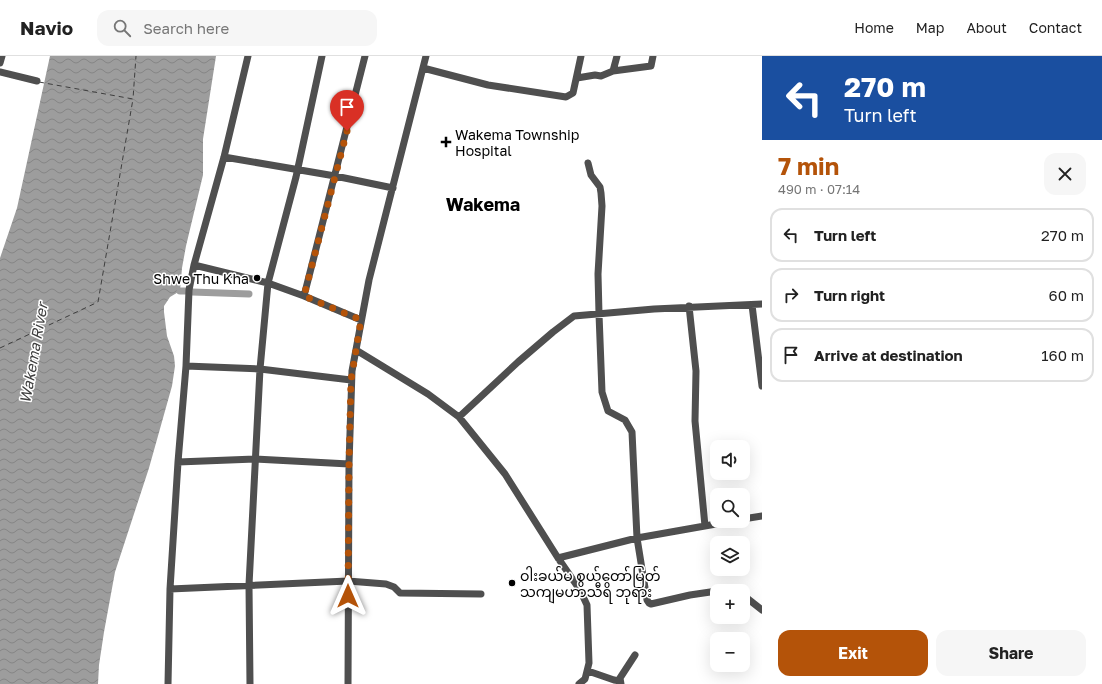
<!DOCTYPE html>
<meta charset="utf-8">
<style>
body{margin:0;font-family:"Golos Text","Noto Sans Myanmar",sans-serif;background:#f6f6f6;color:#222;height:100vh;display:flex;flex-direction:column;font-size:15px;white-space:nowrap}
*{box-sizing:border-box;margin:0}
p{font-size:13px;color:#767676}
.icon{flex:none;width:22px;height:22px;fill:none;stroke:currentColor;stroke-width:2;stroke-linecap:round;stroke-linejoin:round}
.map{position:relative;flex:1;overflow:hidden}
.side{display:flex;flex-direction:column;background:#fff;width:340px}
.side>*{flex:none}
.hud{background:#1a4fa0;color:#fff;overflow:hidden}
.buttons{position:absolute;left:710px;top:384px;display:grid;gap:8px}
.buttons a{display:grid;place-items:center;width:40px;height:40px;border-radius:8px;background:#fff;box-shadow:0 4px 16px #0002;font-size:20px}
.pin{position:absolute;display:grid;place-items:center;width:34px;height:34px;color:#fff;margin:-41px -17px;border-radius:50% 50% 50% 0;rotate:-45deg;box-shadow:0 0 4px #0007}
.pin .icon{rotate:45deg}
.me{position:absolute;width:44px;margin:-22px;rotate:0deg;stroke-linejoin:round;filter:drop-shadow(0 0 3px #0008)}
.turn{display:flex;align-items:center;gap:14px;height:84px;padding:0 16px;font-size:18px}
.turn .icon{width:52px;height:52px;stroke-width:2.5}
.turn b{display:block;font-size:28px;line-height:34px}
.round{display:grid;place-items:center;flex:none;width:42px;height:42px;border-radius:12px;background:#f6f6f6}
.head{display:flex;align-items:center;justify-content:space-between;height:68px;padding:0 16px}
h1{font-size:24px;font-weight:700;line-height:30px;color:#b45309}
.primary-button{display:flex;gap:8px;margin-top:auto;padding:8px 16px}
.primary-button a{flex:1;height:46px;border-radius:12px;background:#b45309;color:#fff;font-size:16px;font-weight:700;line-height:46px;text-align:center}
.primary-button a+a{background:#f6f6f6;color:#222}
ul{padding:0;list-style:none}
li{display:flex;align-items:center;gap:12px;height:54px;margin:0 8px 6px;padding:0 8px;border:2px solid #e0e0e0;border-radius:12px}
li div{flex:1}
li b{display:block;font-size:15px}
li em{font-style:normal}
header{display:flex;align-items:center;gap:24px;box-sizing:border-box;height:56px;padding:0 20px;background:#fff;border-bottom:1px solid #e0e0e0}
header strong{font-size:19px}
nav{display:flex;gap:22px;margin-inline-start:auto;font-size:14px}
.search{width:280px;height:36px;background:#f6f6f6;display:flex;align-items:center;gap:10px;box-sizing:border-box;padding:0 14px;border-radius:12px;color:#767676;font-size:15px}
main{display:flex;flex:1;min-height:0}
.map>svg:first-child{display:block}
</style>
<header>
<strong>Navio</strong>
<div class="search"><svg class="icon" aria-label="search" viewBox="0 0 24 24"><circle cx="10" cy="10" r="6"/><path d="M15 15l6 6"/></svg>Search here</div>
<nav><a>Home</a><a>Map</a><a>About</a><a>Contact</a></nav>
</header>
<main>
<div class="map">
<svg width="762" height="628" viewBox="0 0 762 628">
<defs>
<pattern id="water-waves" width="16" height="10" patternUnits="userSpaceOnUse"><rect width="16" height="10" fill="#9d9d9d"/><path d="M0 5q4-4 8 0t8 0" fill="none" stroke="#858585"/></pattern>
</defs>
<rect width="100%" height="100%" fill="#fff"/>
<path fill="url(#water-waves)" d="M50 0H216L203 83V119L186 190 182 212 180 235 170 241 164 250V256L167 280 174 300 175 310 172 330 149 412 115 516 104 576 99 609 98 628H0V202L17 152Z"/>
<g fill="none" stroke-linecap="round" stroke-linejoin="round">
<path stroke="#9d9d9d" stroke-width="7" d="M180 235H187
M192 236 249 238"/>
<path stroke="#3e3e3e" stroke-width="1" stroke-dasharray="5 4" stroke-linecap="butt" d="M39 26 133 43 136 0
M0 292 98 246 133 43"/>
<path stroke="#4f4f4f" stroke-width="7" d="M0 7 2 0
M423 12 488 29 566 41 573 37 581 0
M613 15 651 10 653 0
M0 16 37 25
M577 22 595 19 601 20 613 15 617 0
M224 101 335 120 393 132
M588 107 591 119 600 131 601 137 602 150 598 218 599 258 602 336 608 355 625 364 632 376 637 482 647 544 649 547 651 548 690 539 717 535
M194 209 268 227 304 240 361 264
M304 240 365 0
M752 249 762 330
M689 250 696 315 695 365 705 470
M356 294 428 338 459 361 505 418 558 502 580 534 587 549 589 607 585 623 579 628
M186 310 260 313 351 324
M459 361 518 306 553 276 574 260 654 253 762 248
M178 406 255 403 349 408
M743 463 762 460
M558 502 637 482 733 465
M170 533 348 525 386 528 394 531 400 537 481 538
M719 535 733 533 736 535
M743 539 762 554
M588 615 614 624 620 625
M168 628 170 533 178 406 186 310 189 234 194 209 224 101 248 0
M250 628 249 529 260 313 268 227 296 121 322 0
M348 628 349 408 352 315 369 224 426 0
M621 628 620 622 635 599"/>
</g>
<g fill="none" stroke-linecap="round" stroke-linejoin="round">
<path stroke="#b45309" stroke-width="7" stroke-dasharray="0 12.6" d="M347 75 304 240 361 264 351 324 349 408 348 540"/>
</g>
<g fill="#000" stroke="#fff" stroke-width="1.5">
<path d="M444 80h4v4h4v4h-4v4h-4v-4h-4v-4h4z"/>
<circle cx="257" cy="222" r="4"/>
<circle cx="512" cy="527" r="4"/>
</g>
<g text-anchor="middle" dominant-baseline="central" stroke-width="3" stroke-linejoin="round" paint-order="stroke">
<g font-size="14" fill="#000" stroke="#fff" text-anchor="start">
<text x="455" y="78">Wakema Township<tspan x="455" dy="16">Hospital</tspan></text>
<text x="249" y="222" text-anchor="end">Shwe Thu Kha</text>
<text x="520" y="519">ဝါးခယ်မ စွယ်တော်မြတ်<tspan x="520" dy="16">သကျမဟာသီရိ ဘုရား</tspan></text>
</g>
<g font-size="15" font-style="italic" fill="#3e3e3e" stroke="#fff">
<text transform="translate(33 297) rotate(-80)">Wakema River</text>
</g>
<g font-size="18" font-weight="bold" fill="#000" stroke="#fff">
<text x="483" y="148">Wakema</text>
</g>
</g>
</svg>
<div class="buttons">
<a><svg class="icon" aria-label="sound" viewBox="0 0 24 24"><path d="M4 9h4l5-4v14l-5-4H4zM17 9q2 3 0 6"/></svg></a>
<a><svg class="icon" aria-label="search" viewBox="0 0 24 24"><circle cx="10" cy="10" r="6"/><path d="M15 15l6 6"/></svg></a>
<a><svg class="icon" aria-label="layers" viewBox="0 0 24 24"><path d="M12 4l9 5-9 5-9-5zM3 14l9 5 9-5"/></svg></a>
<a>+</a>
<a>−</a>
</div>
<div class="pin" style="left:347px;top:75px;background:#d93025"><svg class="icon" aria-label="arrive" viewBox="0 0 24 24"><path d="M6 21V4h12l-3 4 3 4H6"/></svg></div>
<svg class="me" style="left:348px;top:540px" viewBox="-20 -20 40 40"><path d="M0-17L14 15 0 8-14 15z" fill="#b45309" stroke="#fff" stroke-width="4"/></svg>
</div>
<section class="side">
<div class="hud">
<div class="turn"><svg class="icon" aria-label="left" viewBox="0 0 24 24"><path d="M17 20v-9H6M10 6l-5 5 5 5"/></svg><div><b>270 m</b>Turn left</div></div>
</div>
<div class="head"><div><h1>7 min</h1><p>490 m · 07:14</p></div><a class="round"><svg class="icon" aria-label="close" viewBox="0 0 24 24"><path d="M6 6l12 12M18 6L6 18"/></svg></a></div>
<ul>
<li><svg class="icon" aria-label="left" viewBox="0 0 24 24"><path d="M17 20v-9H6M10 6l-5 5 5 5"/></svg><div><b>Turn left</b></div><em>270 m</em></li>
<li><svg class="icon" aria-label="right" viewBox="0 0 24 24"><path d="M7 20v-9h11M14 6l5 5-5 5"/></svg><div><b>Turn right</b></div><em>60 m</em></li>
<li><svg class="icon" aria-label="arrive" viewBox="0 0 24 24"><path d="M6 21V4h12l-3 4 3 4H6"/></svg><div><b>Arrive at destination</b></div><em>160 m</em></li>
</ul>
<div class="primary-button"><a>Exit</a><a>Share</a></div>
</section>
</main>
